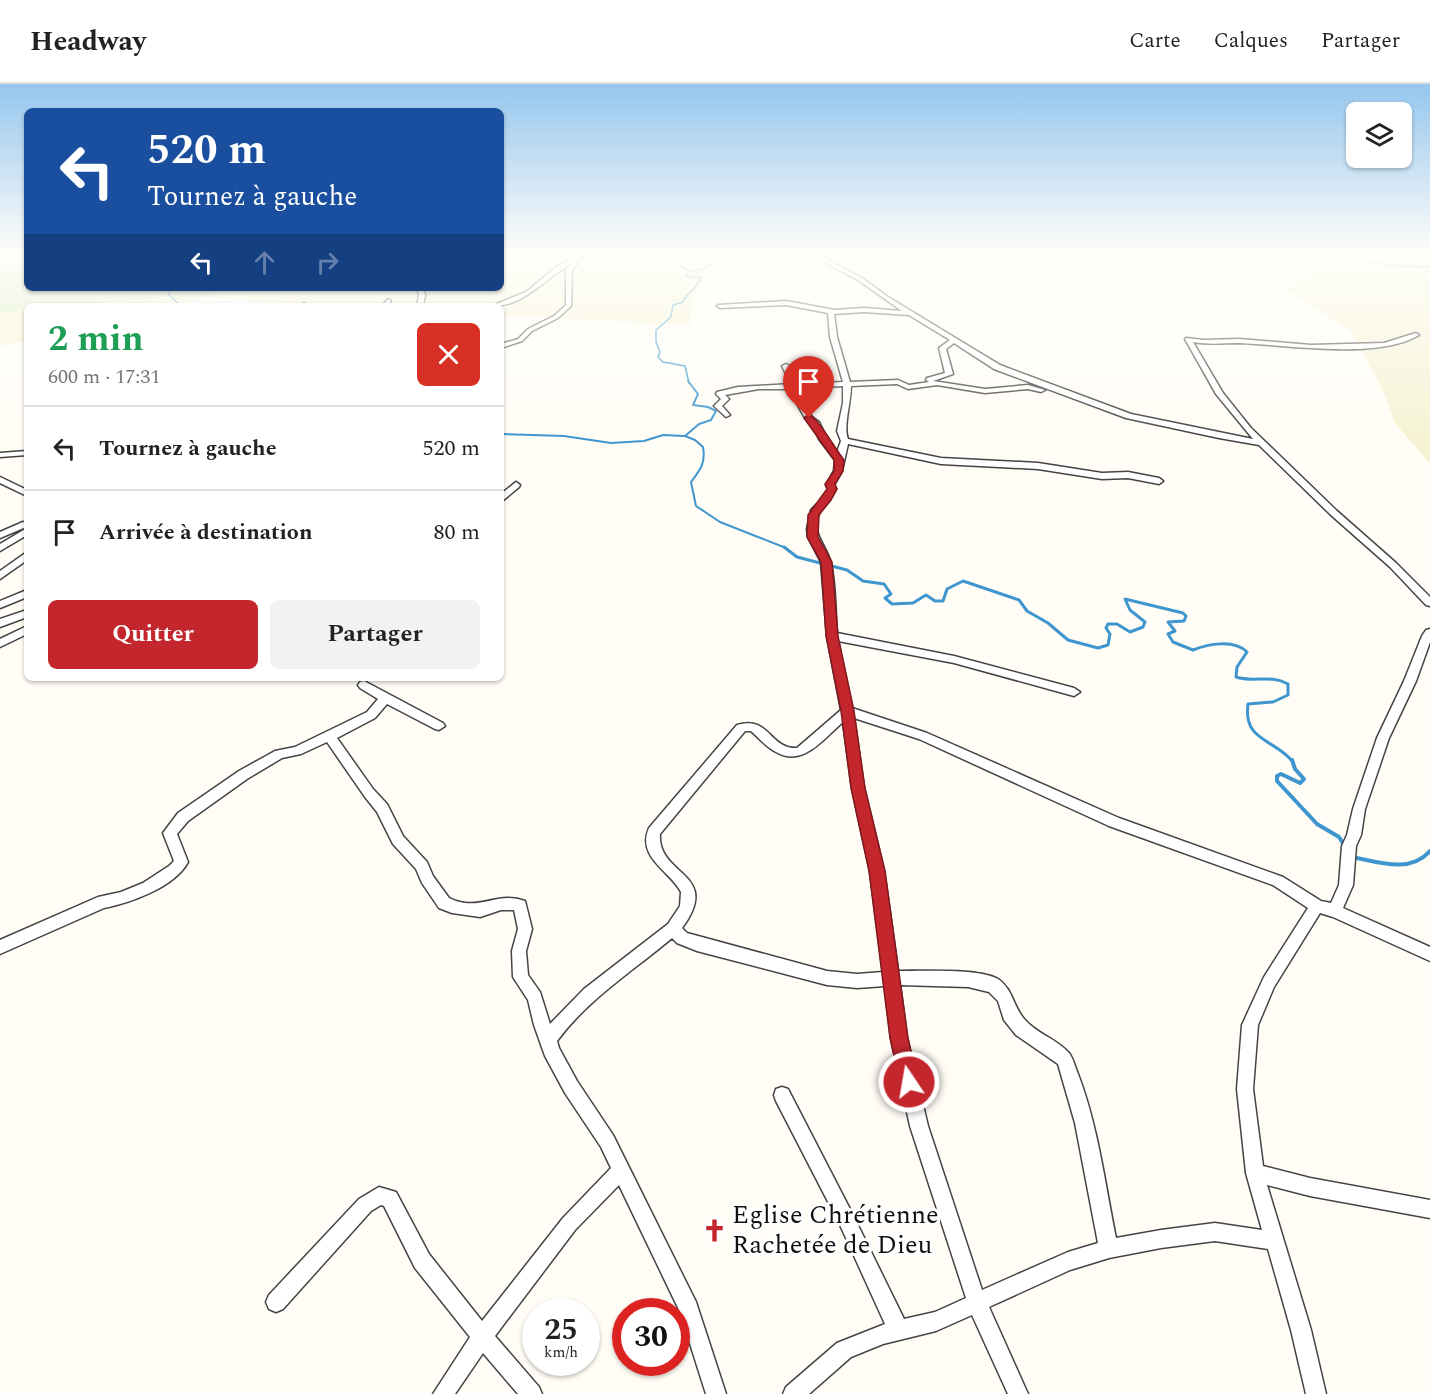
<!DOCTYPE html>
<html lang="fr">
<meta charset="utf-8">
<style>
body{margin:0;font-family:Spectral,serif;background:#f2f2f2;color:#222;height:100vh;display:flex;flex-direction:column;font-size:22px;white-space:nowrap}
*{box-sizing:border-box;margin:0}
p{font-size:20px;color:#767676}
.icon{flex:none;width:33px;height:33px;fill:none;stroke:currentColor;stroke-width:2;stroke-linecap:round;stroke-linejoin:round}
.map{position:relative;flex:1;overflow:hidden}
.side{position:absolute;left:24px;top:219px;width:480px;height:378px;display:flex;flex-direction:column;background:#fff;border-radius:9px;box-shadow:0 2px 4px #0004}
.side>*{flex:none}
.hud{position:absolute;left:24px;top:24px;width:480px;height:183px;border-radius:9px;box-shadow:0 2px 4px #0004;background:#1a4fa0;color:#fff;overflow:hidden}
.tools{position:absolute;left:1346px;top:18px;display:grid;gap:12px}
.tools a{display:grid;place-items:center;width:66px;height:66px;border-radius:9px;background:#fff;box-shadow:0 2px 4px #0004;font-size:30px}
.speed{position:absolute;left:522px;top:1214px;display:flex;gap:12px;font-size:30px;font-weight:700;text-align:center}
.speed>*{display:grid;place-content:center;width:78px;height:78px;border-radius:50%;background:#fff;box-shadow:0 2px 4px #0004;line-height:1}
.speed small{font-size:15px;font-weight:400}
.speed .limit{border:9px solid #d22;background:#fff;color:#111}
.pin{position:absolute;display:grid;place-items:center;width:51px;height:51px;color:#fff;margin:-62px -26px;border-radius:50% 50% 50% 0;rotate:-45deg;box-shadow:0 0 6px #0007}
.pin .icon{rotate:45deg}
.me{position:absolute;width:66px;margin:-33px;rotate:348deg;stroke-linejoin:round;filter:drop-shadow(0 0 4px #0008)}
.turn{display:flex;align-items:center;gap:21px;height:126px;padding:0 24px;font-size:27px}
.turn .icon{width:78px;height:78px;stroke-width:2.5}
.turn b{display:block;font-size:42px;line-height:51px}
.lanes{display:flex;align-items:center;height:57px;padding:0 24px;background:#0003;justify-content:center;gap:30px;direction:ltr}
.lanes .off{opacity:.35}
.round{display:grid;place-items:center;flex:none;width:63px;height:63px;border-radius:9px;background:#f2f2f2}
.headline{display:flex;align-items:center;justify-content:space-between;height:102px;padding:0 24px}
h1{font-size:36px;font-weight:700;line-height:45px;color:#1e9e55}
.cta{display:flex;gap:12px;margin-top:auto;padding:12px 24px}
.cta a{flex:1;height:69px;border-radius:9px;background:#c4262e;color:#fff;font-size:24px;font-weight:700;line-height:69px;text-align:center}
.cta a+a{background:#f2f2f2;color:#222}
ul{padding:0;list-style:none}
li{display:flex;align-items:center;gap:18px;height:84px;padding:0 24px;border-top:2px solid #e0e0e0}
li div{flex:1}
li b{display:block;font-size:22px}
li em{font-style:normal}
header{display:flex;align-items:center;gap:36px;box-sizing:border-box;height:84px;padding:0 30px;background:#fff;border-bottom:2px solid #e0e0e0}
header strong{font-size:28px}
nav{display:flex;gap:33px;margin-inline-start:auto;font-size:21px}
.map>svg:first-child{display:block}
</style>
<header>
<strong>Headway</strong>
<nav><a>Carte</a><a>Calques</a><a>Partager</a></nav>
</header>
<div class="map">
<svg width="1430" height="1310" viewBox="0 0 1430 1310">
<rect width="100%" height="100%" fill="#fffdf5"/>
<path fill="#f6f3d4" d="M501 170H733L709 188 691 216 690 241 501 231V222H343L205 214 172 222H65L172 213 175 216 243 204H501Z
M1246 170H1430V380L1395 339 1385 311 1352 248 1286 205 1309 191 1264 173Z
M27 226V256L0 262V229Z"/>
<path fill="#d5ebbd" d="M0 170H27V204H243L175 216 171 213 65 222H27V226L0 229Z"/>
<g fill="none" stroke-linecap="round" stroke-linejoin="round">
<path stroke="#3f96cf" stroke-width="1.5" d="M672 170 675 178 689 187 704 185 726 171 744 170
M1321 170 1400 182 1430 183
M167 204 169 211 181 222
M689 299 685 282 663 278 658 273 660 268 656 258V246L671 233 673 221 683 218C686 209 695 207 701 194L686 192 689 187"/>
<path stroke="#3f96cf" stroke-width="2" d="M501 350 564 352 611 359 644 357 663 351 685 352 695 356 703 363C706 379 700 386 691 398L696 422 720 438 786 464
M685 352 699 340 711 336 716 327 708 323 693 321 698 310 688 297"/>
<path stroke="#3f96cf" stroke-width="3" d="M784 463 797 473 847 486 863 497 884 500 891 510 885 514 892 520 913 519 926 511 935 517H943L947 505 963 497 1019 516 1027 527 1048 539 1068 556 1098 564 1108 561 1110 550 1106 544 1108 540H1117L1130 548 1143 543 1145 538 1130 526 1125 515 1183 529 1186 532 1184 537 1168 538 1175 547 1168 550 1173 558 1193 566C1208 560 1234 555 1247 568L1237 583 1236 593C1254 599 1270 590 1288 600V611L1273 618 1248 620C1243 658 1274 654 1293 678"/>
<path stroke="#3f96cf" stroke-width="4" d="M1292 676 1295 685 1304 695 1300 699 1281 690 1277 692V697L1317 740 1339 753 1344 761
M1352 773C1378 778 1410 790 1430 767"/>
<defs>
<path id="street" d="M578 170H584L572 186 571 222 558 234 532 247 522 257 501 264V260L518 255 528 245 554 232 566 221V186L571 180C545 194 525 222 493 222L494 221 526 208 558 182 576 173Z
M809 170H817L862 194 888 213 1000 281 1131 330 1253 355 1216 310 1185 255 1186 254 1204 256 1239 255 1311 261 1384 259 1416 249 1419 251C1378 276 1288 261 1240 259 1224 259 1209 261 1193 258L1223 309 1251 344 1337 427 1396 479 1430 513V522L1426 521 1390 483 1331 431 1259 361 1219 354 1126 334 994 285 954 259 946 265 953 290 933 297 985 305 1028 301 1045 306 1041 308 1028 305 985 309 937 301 908 305 897 300 851 302C851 318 843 343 848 355L941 374 1038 379 1102 389 1128 388 1159 394 1163 397 1159 400 1128 394 1102 395 1038 385 941 380 848 360 842 387 834 401 836 405C832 415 824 420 820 427 809 450 827 460 831 480 836 502 835 527 837 549L954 572 1074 604 1080 608 1074 612 954 579 838 557 852 624 927 649 1119 734 1283 793 1321 817 1331 819 1339 801 1342 762 1347 751 1353 725 1377 654 1404 597 1422 552 1426 546 1430 545V558L1416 597 1389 654 1365 725 1361 751 1356 762 1353 801 1343 824 1430 863V877L1333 833 1320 829 1274 903 1258 941 1253 1005 1263 1082 1310 1094 1430 1116V1134L1310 1112 1267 1101 1311 1246 1326 1310H1306L1291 1246 1268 1165 1215 1157 1161 1164 1109 1174 1070 1186 989 1223 1028 1310H1008L972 1231 936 1247 883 1260 851 1273 809 1310H783L786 1303 837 1259 885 1240 840 1141 776 1017 774 1011 776 1005 782 1003 788 1005 852 1129 904 1235 935 1228 966 1214 910 1042 891 954 885 902 857 904 827 901 697 867 677 859 672 854C633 887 588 915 557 957L559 964 577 997 613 1051 696 1218 726 1310H706L680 1228 619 1101 575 1146 495 1252 539 1303 542 1310H518L483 1269 455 1310H433L470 1253 415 1184 384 1122 381 1121 371 1127 283 1225 276 1228 269 1225 266 1218 269 1211 359 1115 379 1103 396 1108 429 1170 482 1237 563 1134 611 1084 601 1063 565 1009 545 972 534 941 528 916 513 893 512 867 518 845 514 826H501L480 833 452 829 439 824 422 799 416 785 393 760 377 728 365 713 327 658 301 670 282 674 247 695 188 737 177 750 188 778C175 803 130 819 104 824L0 870V856L98 813 121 808 143 799 169 782 174 777 163 749 178 729 239 687 275 667 295 663 367 628 378 615 360 604 358 601 360 598 364 597 443 639 445 642 439 646 435 645 387 620 375 634 337 654 373 705 387 720 403 752 427 778 433 792 449 814C479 829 497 806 525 817L532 845 526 867 528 891 540 908 550 940 584 905 668 840 680 822 681 808C670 787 636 773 649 744L737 641C770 631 769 665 797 664L841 626 827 552 821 478 808 453 807 445 811 426 824 413 828 405 826 401 834 387 835 376 819 355 813 341 805 334 792 311V305H759L725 311 729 315 722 322 730 331 726 333 714 322 721 315 716 310 717 308 738 303 791 300 782 282 786 280 790 282 799 300 843 298 830 253 828 229 786 221 720 224 717 222 718 221 786 217 835 226 864 224 902 227 858 196ZM864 228 909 231 950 256 939 264 945 289 927 294 926 296 929 298 909 301 898 296 850 298 837 253 834 230ZM843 302V319L837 347 841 357 837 368 827 355 819 338 812 333 800 311 799 304ZM854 634 919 655 1109 742 1273 801 1308 824 1264 893 1242 941 1237 1005 1246 1089 1262 1146 1215 1139 1161 1146 1116 1154C1105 1100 1098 1042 1078 990 1075 983 1073 974 1069 969 1057 955 1037 950 1025 936 1013 923 1013 905 998 895 979 884 921 887 898 887L884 787 864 704ZM843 638 852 704 870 787 883 888 857 890 827 887 687 849 682 844C723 788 657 793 660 750L745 647H751C759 654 766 663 776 668 803 684 824 654 843 638ZM900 901 968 903 989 908 998 917 1004 936 1016 951 1058 980 1075 1039 1098 1159 1068 1168 982 1206 928 1042 907 954Z
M417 204H423L425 211 423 222H417L419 211Z
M388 215 391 217 388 222H382Z
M304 219 306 220 307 222H301Z
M27 367V371L0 373V369Z
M0 393 27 406V412L0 399Z
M516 398 520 401 519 403 501 418V410Z
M23 438 27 440 26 443 0 454V448Z
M27 444V451L0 467V460Z
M27 468V476L0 495V487Z
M27 506V513L0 524V517Z
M27 526V533L0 543V535Z
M27 542V550L0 563V555Z"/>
</defs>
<use href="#street" stroke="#444" stroke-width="3"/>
<use href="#street" fill="#fff" fill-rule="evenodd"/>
</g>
<linearGradient id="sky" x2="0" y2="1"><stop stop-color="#95c6ee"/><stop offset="0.48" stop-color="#fffefa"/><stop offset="1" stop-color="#fffefa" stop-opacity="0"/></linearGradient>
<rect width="1430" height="354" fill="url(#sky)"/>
<path fill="#c4262e" stroke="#7f191e" stroke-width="1.5" d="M806 332H812C823 342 834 363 844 376L843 387 835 400 837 405 831 416 819 431 818 453 832 478 838 552 854 627 865 704 885 787 908 954 918 998 916 1005 909 1007 902 1005 900 998 890 954 869 787 851 704 841 627 826 552 821 478 807 453 808 431 827 405 825 400 834 387V376L804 334Z"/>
<defs>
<symbol id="church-bare" viewBox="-9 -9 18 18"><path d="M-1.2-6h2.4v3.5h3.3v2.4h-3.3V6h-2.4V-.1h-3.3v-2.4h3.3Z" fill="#c4262e" stroke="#fff" stroke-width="2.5" paint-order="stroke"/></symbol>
</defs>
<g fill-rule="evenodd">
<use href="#church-bare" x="698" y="1130" width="33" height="33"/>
</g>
<g text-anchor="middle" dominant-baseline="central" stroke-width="6" stroke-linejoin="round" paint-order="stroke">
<g font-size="26" fill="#111" stroke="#fff" text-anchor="start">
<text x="732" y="1131">Eglise Chrétienne<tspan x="732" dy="30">Rachetée de Dieu</tspan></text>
</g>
</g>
</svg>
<div class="tools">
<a><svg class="icon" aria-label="layers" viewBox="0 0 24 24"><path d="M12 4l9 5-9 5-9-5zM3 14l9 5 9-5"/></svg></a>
</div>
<div class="speed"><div>25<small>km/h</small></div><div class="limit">30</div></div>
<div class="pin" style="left:809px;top:334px;background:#d93025"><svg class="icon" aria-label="arrive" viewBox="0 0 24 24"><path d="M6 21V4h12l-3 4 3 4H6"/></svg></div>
<svg class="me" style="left:909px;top:998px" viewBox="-20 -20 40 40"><circle r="17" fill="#c4262e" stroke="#fff" stroke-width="3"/><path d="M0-11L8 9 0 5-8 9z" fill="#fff"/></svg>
<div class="hud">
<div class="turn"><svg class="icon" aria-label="left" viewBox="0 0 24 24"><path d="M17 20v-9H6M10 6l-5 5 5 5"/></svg><div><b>520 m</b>Tournez à gauche</div></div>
<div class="lanes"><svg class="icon" aria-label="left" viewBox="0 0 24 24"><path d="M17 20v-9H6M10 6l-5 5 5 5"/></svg><svg class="icon off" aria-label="ahead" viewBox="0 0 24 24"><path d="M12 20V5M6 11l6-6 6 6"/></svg><svg class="icon off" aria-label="right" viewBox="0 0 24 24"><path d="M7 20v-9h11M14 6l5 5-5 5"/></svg></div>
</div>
<section class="side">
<div class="headline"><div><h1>2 min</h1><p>600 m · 17:31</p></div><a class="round" style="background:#d93025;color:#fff"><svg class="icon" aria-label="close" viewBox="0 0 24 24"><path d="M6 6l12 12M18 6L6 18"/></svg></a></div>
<ul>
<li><svg class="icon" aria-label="left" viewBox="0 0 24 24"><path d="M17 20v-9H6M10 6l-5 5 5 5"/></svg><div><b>Tournez à gauche</b></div><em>520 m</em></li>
<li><svg class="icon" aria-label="arrive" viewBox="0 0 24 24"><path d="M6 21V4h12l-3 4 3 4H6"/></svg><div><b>Arrivée à destination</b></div><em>80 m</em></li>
</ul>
<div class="cta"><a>Quitter</a><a>Partager</a></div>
</section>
</div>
